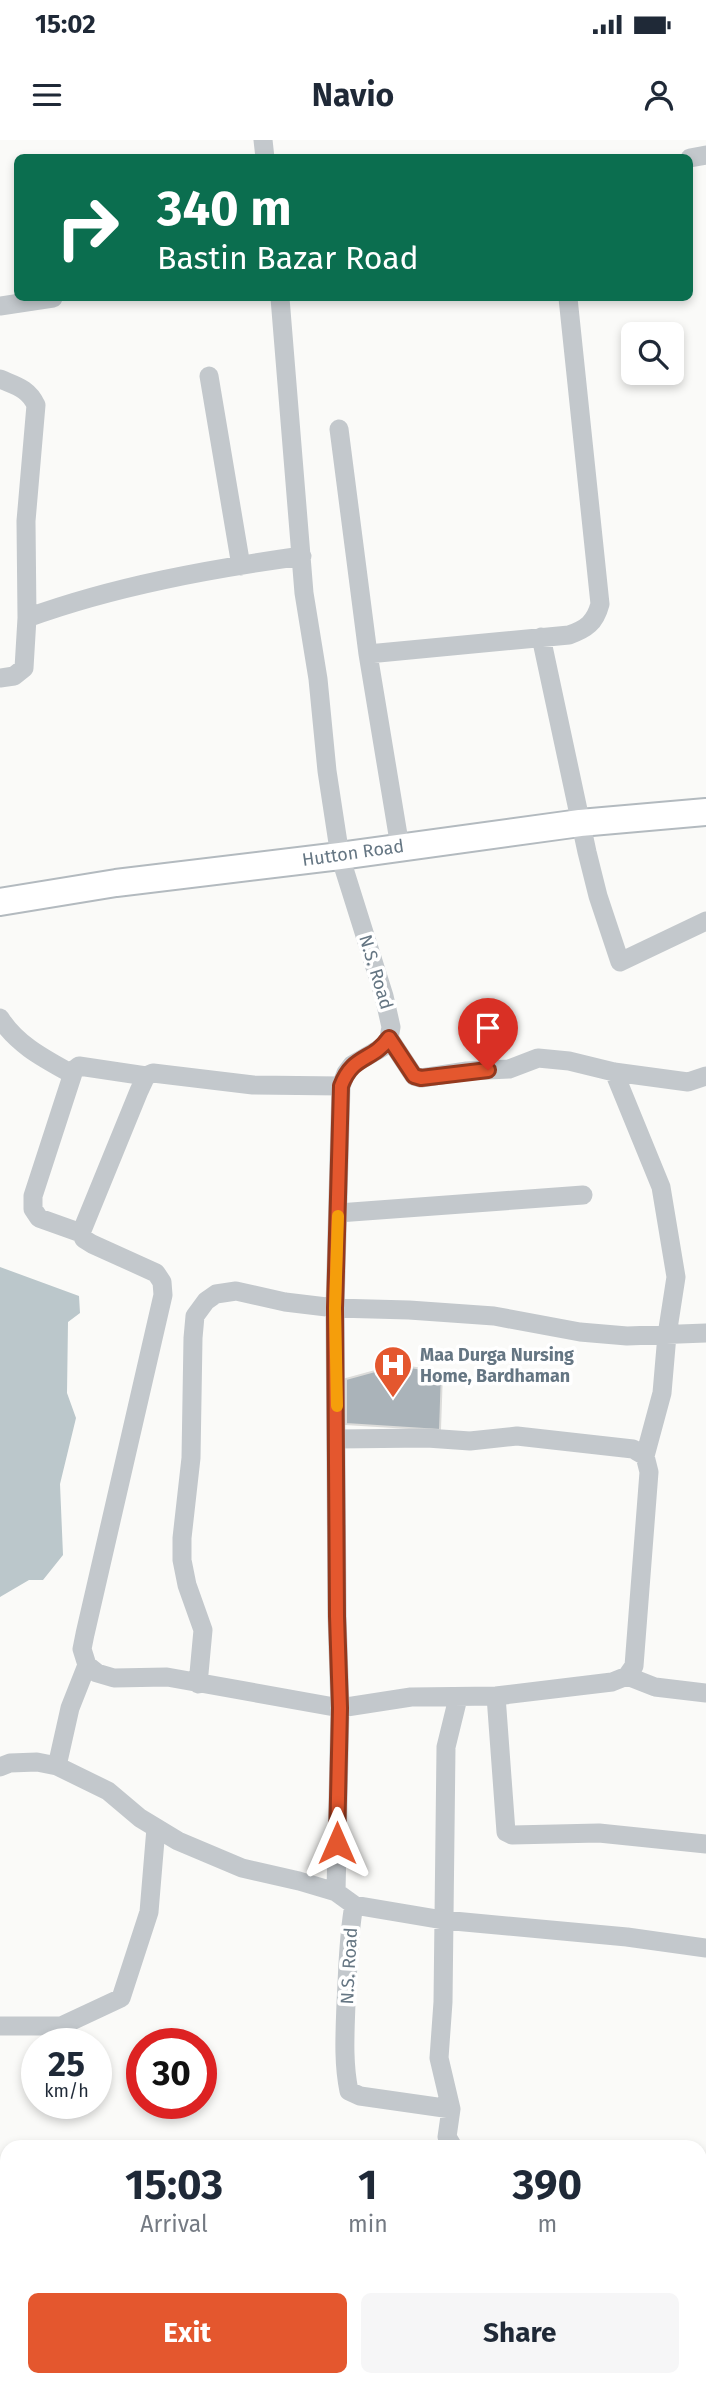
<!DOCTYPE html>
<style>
body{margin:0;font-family:"Fira Sans",sans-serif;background:#f6f6f7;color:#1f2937;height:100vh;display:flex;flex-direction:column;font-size:26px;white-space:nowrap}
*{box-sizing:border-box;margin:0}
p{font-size:23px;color:#747a83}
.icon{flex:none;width:38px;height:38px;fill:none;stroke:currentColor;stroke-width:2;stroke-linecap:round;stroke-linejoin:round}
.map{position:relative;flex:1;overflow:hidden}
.panel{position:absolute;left:0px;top:2000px;width:707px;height:247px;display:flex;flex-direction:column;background:#fff;border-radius:21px 21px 0 0;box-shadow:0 4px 10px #0003}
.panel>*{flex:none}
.hud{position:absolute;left:14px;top:14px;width:679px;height:147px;border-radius:10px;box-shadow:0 4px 10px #0003;background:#0b6e4f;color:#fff;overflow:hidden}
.controls{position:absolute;left:621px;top:182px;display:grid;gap:14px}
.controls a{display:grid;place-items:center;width:63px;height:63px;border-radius:10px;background:#fff;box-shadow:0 4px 10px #0003;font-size:35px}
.speed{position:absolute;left:21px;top:1888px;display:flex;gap:14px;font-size:35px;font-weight:700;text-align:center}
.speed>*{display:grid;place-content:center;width:91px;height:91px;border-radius:50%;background:#fff;box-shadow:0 4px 10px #0003;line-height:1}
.speed small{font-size:18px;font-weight:400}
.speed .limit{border:10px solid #d22;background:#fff;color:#111}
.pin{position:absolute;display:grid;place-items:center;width:60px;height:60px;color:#fff;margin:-72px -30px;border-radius:50% 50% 50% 0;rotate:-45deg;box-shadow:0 0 7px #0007}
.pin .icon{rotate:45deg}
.me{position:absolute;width:77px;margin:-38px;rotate:0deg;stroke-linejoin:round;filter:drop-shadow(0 0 5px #0008)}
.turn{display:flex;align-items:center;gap:24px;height:147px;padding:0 28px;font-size:32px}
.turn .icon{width:91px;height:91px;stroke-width:2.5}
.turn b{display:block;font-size:49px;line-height:60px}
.eta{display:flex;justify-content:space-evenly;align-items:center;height:119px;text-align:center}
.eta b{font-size:42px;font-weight:700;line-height:49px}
.primary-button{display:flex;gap:14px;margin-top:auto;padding:14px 28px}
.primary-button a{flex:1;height:80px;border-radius:10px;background:#e4572e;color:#fff;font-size:28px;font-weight:700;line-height:80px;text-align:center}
.primary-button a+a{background:#f6f6f7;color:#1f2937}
.status{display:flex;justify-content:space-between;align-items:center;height:49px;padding:0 35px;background:#fff;direction:ltr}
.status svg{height:19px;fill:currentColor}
header{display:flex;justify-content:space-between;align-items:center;height:91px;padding:0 28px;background:#fff;font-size:32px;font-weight:700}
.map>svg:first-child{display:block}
</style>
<div class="status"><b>15:02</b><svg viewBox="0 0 49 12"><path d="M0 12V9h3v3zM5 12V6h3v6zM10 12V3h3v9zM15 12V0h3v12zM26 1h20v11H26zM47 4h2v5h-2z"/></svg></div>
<header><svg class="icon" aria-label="menu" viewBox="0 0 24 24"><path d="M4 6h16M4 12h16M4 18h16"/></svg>Navio<svg class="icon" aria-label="person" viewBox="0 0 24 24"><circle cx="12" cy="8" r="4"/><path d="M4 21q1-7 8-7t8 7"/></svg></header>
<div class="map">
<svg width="706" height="2246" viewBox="0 0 706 2246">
<rect width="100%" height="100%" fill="#fafaf8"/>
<path fill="#bbc7cb" d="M0 1127 79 1156 80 1173 68 1182 67 1253 76 1278 60 1344 63 1415 43 1440H29L0 1457Z
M7 2019V2212L0 2210V2021Z"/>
<path fill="#aab3b9" stroke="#dcdcda" stroke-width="2" d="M397 1225 442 1232 440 1290 346 1284V1239Z"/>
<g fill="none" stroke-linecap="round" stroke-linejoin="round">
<defs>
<path id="secondary" d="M0 762 116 743 340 716 580 683 706 672"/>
</defs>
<use href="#secondary" stroke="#b3babf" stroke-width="30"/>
<path stroke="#c3c8cc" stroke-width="19" d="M263 0 265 18
M690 18 706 15
M280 158 304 453 318 539 327 631 340 716 384 856 391 887 389 898 383 907 352 925 346 933 341 946 335 1168 337 1476 340 1568 336 1752 354 1765C348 1797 348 1830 346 1863 345 1893 343 1922 349 1951L360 1956 451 1969 447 1997 453 2007
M0 166 53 158
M209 236 241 426
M0 239C16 246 28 248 36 265L26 381 27 478
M339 289 368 514 400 707
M541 497 587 712 598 756 620 822 706 781
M368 514 569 495C586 489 595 483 600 464L568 158
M0 538 14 536 24 528 27 478C115 446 210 429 302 416
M0 878C17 905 45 919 72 934
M389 898 414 936 421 938 467 931 509 929 538 918 569 921 614 932 688 942 706 936
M614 932 661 1047 676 1137 667 1195 662 1253 645 1316
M338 1073 583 1055
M81 1093 39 1078 33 1069V1056L74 930 79 926 146 936
M337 1299 427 1298 470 1301 517 1296 633 1309 645 1316 649 1332 634 1526 627 1536 612 1542 496 1556 411 1557 340 1568 167 1537 114 1538 97 1533 87 1525 82 1509 85 1494 163 1155 162 1142 156 1133 92 1104 84 1099 81 1093 139 951 146 936 153 933 253 945 341 946
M627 1536 655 1547 706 1553
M198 1544 203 1490 187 1445 182 1420V1398L191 1318 193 1198 195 1176 206 1161 216 1154 236 1151 285 1162 335 1168 409 1170 494 1176 580 1192 627 1196 706 1193
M496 1556 506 1692 512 1695 599 1693 706 1704
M57 1626 70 1568 87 1525
M0 1627 10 1623 37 1622 57 1626 108 1651 140 1678 178 1701 242 1728 299 1741 336 1752
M354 1765 443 1780 627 1797 706 1808
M0 1886H61L121 1858 149 1772 156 1688
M451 1969 439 1918 443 1862 446 1607 458 1558
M700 2216 706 2212
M0 2218 7 2220
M530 2240 533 2246
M696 2240 699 2246
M635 2246 650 2240"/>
<use href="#secondary" stroke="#fff" stroke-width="26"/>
</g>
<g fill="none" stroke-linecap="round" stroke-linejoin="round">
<defs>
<path id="route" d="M337 1703 340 1568 337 1476 335 1168 341 946C353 914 372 922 389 898L414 936 421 938 488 930"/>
</defs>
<use href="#route" stroke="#94391e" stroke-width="18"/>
<use href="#route" stroke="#e4572e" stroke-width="12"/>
<path stroke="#f59e0b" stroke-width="12" d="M337 1266 335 1168 338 1076"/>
</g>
<defs>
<symbol id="hospital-pin" viewBox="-11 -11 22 30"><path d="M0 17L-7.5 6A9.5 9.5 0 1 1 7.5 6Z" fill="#e4572e" stroke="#fff"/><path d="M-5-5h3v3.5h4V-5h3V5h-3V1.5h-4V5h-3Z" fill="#fff"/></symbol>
</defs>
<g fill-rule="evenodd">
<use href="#hospital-pin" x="371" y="1203" width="44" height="60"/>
</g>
<g text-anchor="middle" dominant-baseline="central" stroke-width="7" stroke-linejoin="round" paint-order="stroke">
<g font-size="18" fill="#657683" stroke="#fff">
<text transform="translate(353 713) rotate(-8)">Hutton Road</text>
<text transform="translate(376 832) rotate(73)">N.S. Road</text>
<text transform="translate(349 1826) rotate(-87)">N.S. Road</text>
</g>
<g font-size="18" font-weight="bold" fill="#657683" stroke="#fff" text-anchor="start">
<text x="420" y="1215">Maa Durga Nursing<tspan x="420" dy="21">Home, Bardhaman</tspan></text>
</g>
</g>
</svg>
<div class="controls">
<a><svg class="icon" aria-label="search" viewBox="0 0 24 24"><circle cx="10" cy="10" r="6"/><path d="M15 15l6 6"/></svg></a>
</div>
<div class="speed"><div>25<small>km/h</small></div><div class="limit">30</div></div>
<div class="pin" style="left:488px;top:930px;background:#d93025"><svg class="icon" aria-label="arrive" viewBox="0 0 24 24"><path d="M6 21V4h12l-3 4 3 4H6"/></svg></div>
<svg class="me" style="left:337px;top:1703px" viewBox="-20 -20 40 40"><path d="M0-17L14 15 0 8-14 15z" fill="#e4572e" stroke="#fff" stroke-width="4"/></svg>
<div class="hud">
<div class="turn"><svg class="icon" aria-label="right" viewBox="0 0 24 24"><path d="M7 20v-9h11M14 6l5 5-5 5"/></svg><div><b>340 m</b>Bastin Bazar Road</div></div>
</div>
<section class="panel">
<div class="eta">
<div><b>15:03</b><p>Arrival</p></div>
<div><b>1</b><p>min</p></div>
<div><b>390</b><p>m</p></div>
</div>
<div class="primary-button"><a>Exit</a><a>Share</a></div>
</section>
</div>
